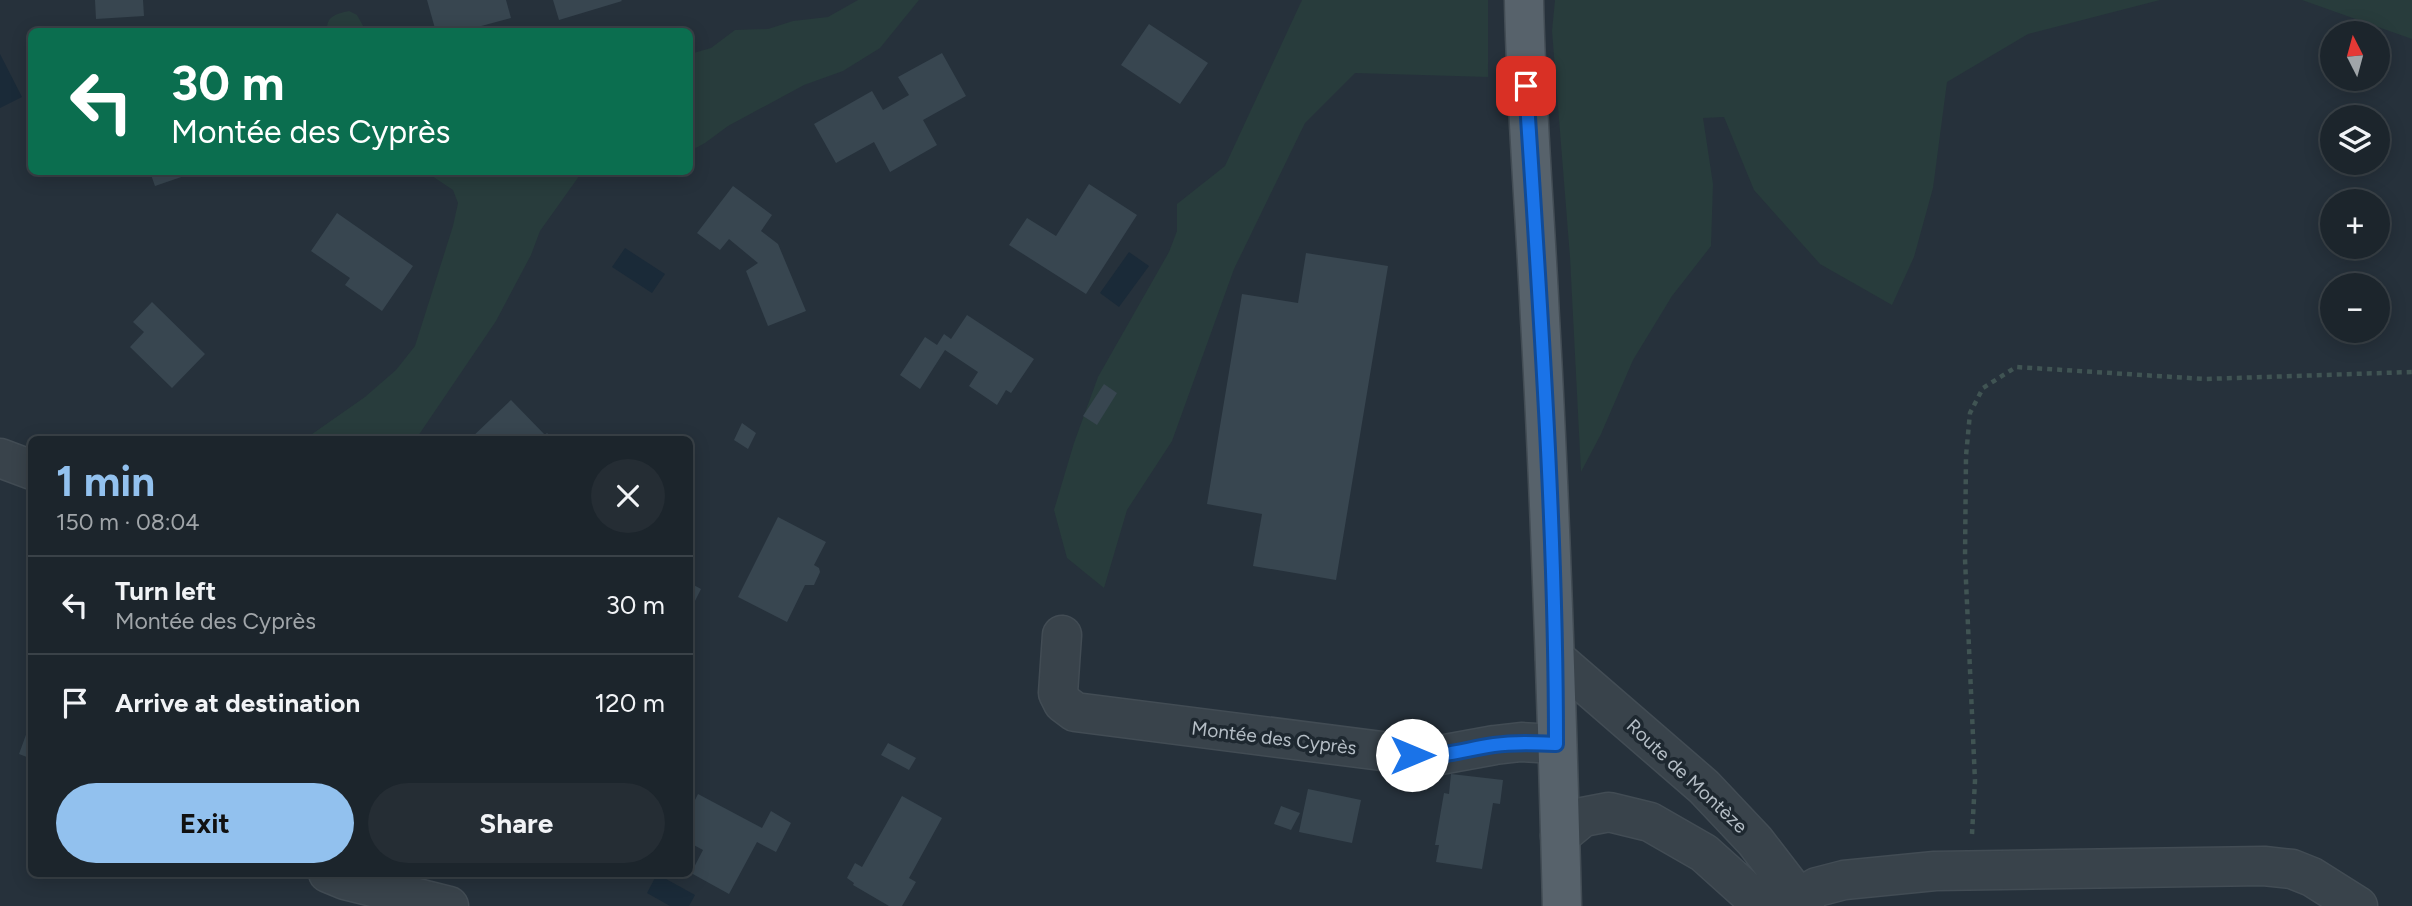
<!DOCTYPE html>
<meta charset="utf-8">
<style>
body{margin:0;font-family:Figtree,sans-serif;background:#252d34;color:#f1f3f6;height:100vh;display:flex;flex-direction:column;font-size:26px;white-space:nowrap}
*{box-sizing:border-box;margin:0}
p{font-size:23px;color:#a0a5a9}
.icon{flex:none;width:38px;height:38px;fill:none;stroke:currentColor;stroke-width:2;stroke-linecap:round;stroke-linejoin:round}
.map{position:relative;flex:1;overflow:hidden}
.panel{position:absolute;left:28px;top:436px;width:665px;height:441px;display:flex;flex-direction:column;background:#1c252c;border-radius:10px;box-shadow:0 4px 18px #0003,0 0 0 2px #3a4248}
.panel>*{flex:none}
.top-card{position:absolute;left:28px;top:28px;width:665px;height:147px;border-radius:10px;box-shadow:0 4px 18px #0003,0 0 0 2px #3a4248;background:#0b6e4f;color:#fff;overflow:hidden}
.needle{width:46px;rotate:354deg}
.buttons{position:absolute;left:2320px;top:21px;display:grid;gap:14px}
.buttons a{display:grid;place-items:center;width:70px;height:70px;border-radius:50%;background:#1c252c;box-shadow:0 4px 18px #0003,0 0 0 2px #3a4248;font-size:35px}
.pin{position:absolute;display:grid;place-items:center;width:60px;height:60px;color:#fff;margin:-30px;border-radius:14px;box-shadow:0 4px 10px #0006}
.me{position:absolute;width:77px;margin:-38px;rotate:90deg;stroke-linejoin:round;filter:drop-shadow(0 0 5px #0008)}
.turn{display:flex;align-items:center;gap:24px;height:147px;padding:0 28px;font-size:32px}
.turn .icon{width:91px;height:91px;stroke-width:2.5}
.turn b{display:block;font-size:49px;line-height:60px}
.round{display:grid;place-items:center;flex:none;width:74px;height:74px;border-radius:37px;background:#252d34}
.overview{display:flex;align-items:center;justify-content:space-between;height:119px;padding:0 28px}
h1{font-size:42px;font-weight:700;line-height:52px;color:#92c1ee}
.cta{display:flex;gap:14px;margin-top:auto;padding:14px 28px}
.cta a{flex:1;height:80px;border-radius:42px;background:#92c1ee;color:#111;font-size:28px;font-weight:700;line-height:80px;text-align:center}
.cta a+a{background:#252d34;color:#f1f3f6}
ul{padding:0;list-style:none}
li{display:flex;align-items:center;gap:21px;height:98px;padding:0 28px;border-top:2px solid #3a4248}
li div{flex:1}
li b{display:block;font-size:26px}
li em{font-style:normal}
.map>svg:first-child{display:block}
</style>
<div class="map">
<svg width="2412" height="906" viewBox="0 0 2412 906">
<rect width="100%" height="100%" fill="#26313b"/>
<path fill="#283c3c" d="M858 0H919L880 48 843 71 804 85 728 126 705 143 690 151V54L711 48 735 30 768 29 793 21 828 17Z
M1302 0H1488V77L1355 73 1305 123 1234 269 1172 441 1127 510 1104 588 1067 558 1054 510 1074 443 1098 377 1169 252 1177 231V204L1225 166Z
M1555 0H2160L2028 34 1947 82 1933 188 1914 257 1892 305 1820 264 1754 190 1724 117 1703 118 1713 184 1711 246 1672 296 1633 360 1601 434 1581 472 1570 257 1552 31Z
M2302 0H2412V39Z
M349 11 357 15 366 31H327C326 16 336 14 349 11Z
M426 172H582L540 231 531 255 496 321 416 439H305L365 397 396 370 415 346 453 226 458 203 453 190Z"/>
<path fill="#1a2a38" d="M0 54 22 97 0 108Z
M625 248 665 274 652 293 612 267Z
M1129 252 1149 266 1119 307 1100 293Z
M657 874 695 895 689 906H670L647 893Z"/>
<path fill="#384650" d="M95 0H143L144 16 96 19Z
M427 0H506L511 18 459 32H436Z
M553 0H621L622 1 559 20Z
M1149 24 1208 63 1180 104 1121 65Z
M942 53 966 96 923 120 937 145 890 172 874 142 836 163 814 124 872 91 883 110 909 95 898 77Z
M150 172H190V174L155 186Z
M1089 184 1137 215 1086 294 1009 245 1027 218 1056 236Z
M733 186 772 215 761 231 778 244 806 311 768 326 746 271 758 263 729 239 720 250 697 233Z
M337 213 413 266 382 311 345 285 350 278 311 251Z
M1306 253 1388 266 1336 580 1253 566 1262 514 1207 504 1242 294 1298 303Z
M152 302 205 354 172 388 130 347 144 332 133 322Z
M967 315 1034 359 1011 393 1006 390 997 405 969 386 978 372 945 350 920 389 900 375 925 337 937 345 944 334 951 339Z
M1104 384 1117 393 1097 425 1083 416Z
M511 400 545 435 547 433 553 439H470Z
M742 423 756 433 748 449 734 440Z
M778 517 826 542 814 565 819 568 820 572 814 585H805L787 622 738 597Z
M690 583 701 589 690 611Z
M31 721H32V759L19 754Z
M888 743 916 758 909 770 881 755Z
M1451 774 1503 780 1500 804 1493 803 1482 869 1436 862 1439 845H1435L1444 793 1449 794Z
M1308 789 1361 800 1352 843 1299 832Z
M698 794 762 828 771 811 791 823 776 852 757 842 729 894 691 873 703 850 690 843V810Z
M902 796 942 818 909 878 916 882 902 906H889L853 885 854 883 847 878 855 863 862 867Z
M1281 806 1300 813 1291 830 1274 824Z"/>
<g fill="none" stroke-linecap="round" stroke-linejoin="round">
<defs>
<path id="minor" d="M0 458 32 470
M1062 635 1058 693 1063 703 1075 712 1429 757 1495 745 1521 742 1556 744
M1555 658 1704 787 1755 841 1805 906
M1560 836 1583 817 1609 812 1650 822 1704 853 1763 906
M328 873 345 880 449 906
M1784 906 1817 887 1844 880 1935 871 2264 866 2292 869 2312 877 2358 906"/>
<path id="major" d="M1524 0C1526 106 1535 212 1540 318 1551 514 1557 710 1562 906"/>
</defs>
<use href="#minor" stroke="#424c54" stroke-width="41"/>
<use href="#major" stroke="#424c54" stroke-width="41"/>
<path stroke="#405453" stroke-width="4.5" stroke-dasharray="5 5" stroke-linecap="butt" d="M1972 834 1975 781 1965 559 1966 456 1970 413 1983 388 2016 367 2205 379 2412 372"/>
<use href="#minor" stroke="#39434b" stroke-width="38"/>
<use href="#major" stroke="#57626b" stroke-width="38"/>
</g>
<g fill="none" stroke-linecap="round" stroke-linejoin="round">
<defs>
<path id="route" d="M1412 755C1441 758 1466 749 1494 745 1515 742 1535 743 1556 744 1556 525 1540 305 1526 86"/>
</defs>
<use href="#route" stroke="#114b97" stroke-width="18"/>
<use href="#route" stroke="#1a73e8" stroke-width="12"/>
</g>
<g text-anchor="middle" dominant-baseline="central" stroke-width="7" stroke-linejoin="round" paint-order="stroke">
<g font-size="19" fill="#b5bec6" stroke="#1e2830">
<text transform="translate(1274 738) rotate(7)">Montée des Cyprès</text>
<text transform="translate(1687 776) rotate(43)">Route de Montèze</text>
</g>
</g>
</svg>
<div class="buttons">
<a><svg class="needle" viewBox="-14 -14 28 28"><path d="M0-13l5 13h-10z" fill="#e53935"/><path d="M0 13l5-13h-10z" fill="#a0a5a9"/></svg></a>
<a><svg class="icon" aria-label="layers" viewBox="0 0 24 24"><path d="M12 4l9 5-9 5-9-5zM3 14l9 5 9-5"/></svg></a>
<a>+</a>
<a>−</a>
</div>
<div class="pin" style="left:1526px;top:86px;background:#d93025"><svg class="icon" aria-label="arrive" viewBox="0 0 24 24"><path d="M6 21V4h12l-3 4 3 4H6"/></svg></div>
<svg class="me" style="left:1412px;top:755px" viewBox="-20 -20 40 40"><circle r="19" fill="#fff"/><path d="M0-13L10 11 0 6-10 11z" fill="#1a73e8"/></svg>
<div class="top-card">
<div class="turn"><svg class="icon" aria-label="left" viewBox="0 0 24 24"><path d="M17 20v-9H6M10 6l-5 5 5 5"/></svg><div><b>30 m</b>Montée des Cyprès</div></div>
</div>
<section class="panel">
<div class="overview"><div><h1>1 min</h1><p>150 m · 08:04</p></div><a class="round"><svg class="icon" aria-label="close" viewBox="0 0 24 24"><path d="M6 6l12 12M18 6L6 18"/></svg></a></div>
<ul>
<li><svg class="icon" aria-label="left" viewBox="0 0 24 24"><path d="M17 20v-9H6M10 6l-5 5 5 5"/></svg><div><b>Turn left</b><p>Montée des Cyprès</p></div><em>30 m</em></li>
<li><svg class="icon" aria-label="arrive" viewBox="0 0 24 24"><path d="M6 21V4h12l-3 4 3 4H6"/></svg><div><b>Arrive at destination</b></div><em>120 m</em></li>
</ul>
<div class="cta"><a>Exit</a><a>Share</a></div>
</section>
</div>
